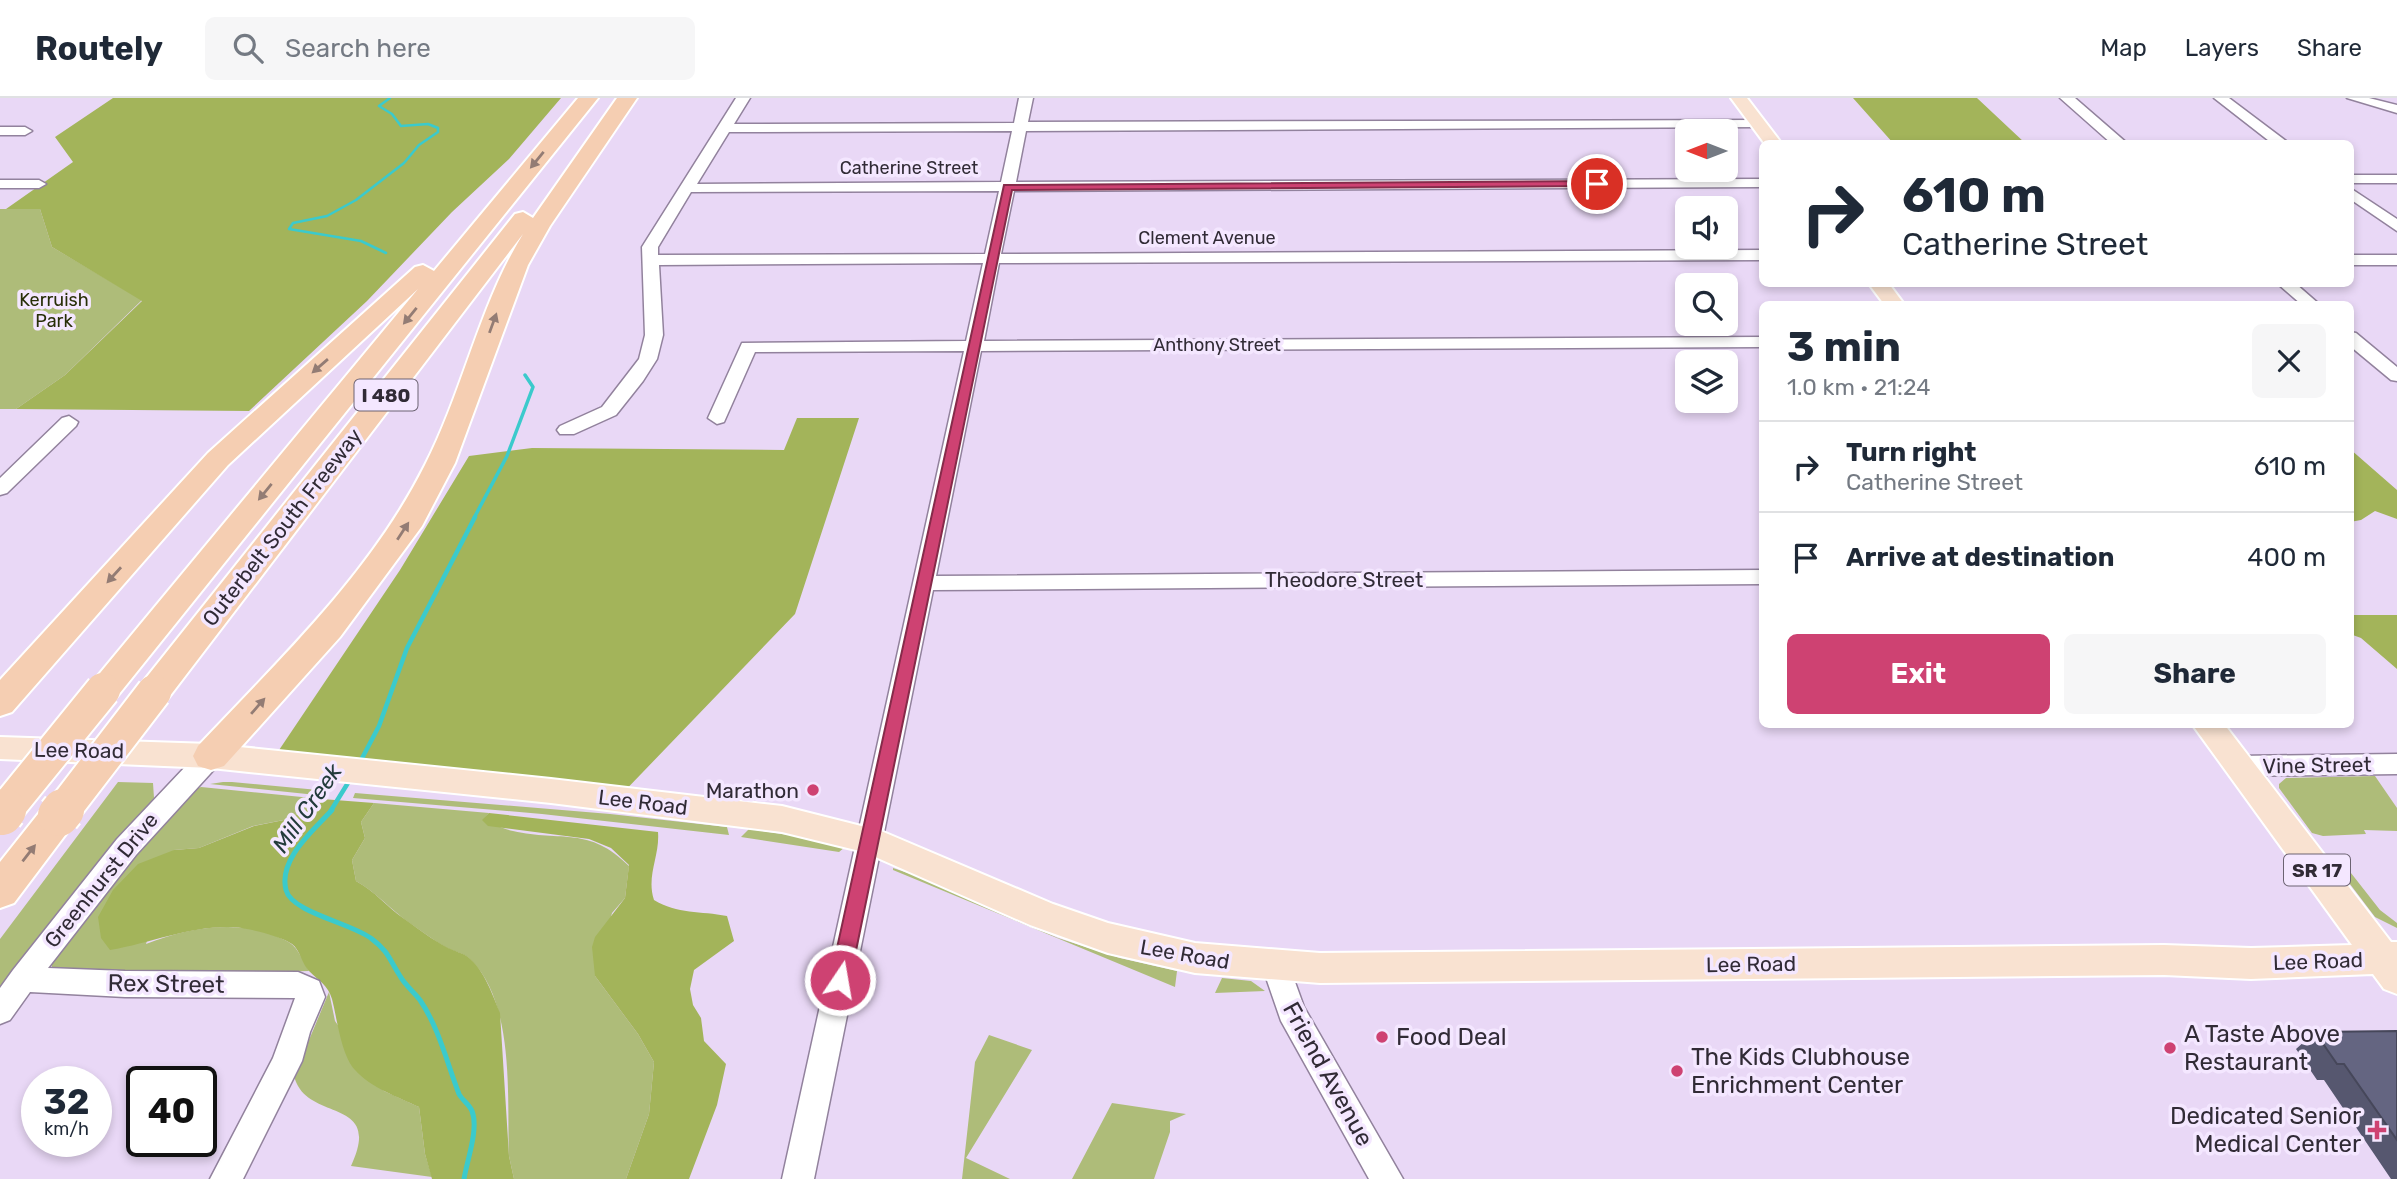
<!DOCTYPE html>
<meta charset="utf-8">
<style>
body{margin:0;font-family:Rubik,sans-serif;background:#f6f6f7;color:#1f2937;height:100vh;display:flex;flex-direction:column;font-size:26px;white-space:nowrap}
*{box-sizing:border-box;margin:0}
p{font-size:23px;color:#747a83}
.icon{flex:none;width:38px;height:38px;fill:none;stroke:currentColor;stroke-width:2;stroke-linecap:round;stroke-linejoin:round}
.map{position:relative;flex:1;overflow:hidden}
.side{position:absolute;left:1759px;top:203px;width:595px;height:427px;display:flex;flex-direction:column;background:#fff;border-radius:10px;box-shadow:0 4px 10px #0003}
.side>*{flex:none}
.hud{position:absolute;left:1759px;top:42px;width:595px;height:147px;border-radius:10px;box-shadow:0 4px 10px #0003;background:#fff;color:#1f2937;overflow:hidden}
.needle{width:46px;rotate:270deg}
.buttons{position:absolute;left:1675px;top:21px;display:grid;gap:14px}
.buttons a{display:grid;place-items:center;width:63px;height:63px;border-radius:10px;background:#fff;box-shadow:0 4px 10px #0003;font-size:35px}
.speed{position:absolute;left:21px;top:968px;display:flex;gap:14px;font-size:35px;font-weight:700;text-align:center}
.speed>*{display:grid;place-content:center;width:91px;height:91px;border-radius:50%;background:#fff;box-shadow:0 4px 10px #0003;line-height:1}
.speed small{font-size:18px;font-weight:400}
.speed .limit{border:4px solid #111;border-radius:10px;background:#fff;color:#111}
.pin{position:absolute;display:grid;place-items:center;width:60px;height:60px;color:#fff;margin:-30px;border:4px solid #fff;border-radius:50%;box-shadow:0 2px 7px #0007}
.me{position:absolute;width:77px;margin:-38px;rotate:12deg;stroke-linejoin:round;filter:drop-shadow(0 0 5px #0008)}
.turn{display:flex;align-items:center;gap:24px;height:147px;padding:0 28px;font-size:32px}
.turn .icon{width:91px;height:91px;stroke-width:2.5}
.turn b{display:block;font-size:49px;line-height:60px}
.round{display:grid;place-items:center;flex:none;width:74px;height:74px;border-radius:10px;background:#f6f6f7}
.head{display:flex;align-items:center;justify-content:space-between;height:119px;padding:0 28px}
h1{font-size:42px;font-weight:700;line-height:52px}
.action{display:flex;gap:14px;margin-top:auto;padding:14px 28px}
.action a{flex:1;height:80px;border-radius:10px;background:#ce4272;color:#fff;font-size:28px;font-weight:700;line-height:80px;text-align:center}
.action a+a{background:#f6f6f7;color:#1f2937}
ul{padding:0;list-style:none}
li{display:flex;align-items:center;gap:21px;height:91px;padding:0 28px;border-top:2px solid #e0e1e3}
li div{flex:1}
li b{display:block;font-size:26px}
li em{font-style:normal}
header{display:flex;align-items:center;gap:42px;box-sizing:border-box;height:98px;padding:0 35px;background:#fff;border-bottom:2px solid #e0e1e3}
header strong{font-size:33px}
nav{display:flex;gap:38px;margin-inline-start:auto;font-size:24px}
.search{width:490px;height:63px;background:#f6f6f7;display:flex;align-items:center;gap:18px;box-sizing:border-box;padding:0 24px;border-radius:10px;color:#747a83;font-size:26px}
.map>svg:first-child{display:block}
</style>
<header>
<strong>Routely</strong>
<div class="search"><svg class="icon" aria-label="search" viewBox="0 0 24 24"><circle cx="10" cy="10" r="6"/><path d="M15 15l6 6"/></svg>Search here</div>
<nav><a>Map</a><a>Layers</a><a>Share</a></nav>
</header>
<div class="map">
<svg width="2397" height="1081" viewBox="0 0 2397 1081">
<rect width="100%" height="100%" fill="#e9d8f6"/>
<path fill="#aebc79" d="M0 111H40L52 149 142 202 65 277 16 311H0Z
M2375 678 2397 710V733L2364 732 2366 736 2323 738 2312 735 2279 690V686L2286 680Z
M118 684 153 685 154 700 0 900V841Z
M223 684H232L329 693 326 698 210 686Z
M201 689 322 701 318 709H310L289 721 253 728 199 750 174 752 146 846C190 829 247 819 290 845 298 850 304 865 309 873L161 877 57 873 52 869V861L87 810 193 692Z
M355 695 610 716 727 729 729 737 542 716 353 700Z
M374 705 489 715 483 722C492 725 503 731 513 733 562 744 589 728 629 768L625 800 612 815 595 878 638 936 654 964 649 1016 626 1081H514L509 1058C507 999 515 906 471 862 465 855 455 854 447 850 435 843 423 834 411 826 391 812 377 795 356 783L352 762 365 740 361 724Z
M749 731 809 740 845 749 839 754 741 739Z
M2340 761 2380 812 2397 825V830L2375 819 2334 765Z
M893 770 929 782 1058 840 1120 860 1177 873 1175 889 893 772Z
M1222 880 1251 883 1265 893 1215 895Z
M329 894 335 923 384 993 419 1009 425 1056 432 1079 351 1068C384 997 306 1026 294 978Z
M989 937 1032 952 966 1060 1010 1081H962L975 964Z
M1112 1005 1186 1016 1170 1023V1034L1154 1081H1072Z"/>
<path fill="#a3b45a" d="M113 0H561L509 61 452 114 367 203 249 313 16 311 65 277 142 203 52 149 40 111H6L73 64 55 39Z
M1853 0H1977L2025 45H1893Z
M797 320H859L795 516 617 701 271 664 400 472 469 358 532 350 784 352Z
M2350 351 2397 392V421L2375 413 2361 422 2350 424Z
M2350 517H2397V571L2361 540 2350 536Z
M322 701 374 705 361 724 365 740 352 762 356 783C377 795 385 807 403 820 417 830 433 842 448 850 454 853 463 855 468 859 484 871 493 898 500 915L509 1058 514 1081H432L425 1056 419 1009C398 999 371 990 355 972 341 957 337 920 332 901 328 887 319 883 309 873 302 866 300 852 292 846 281 838 244 829 231 829 189 828 151 845 110 852L101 840 98 819 113 792 138 766 174 752 199 750 254 728 289 721 310 709H318Z
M489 715 658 734C660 758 646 778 654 802 677 816 701 813 727 818L734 843 694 872 690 891 693 907 701 920 704 943 726 966 717 1007 689 1081H626L649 1016 654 964 638 936 595 878 592 849 595 839 625 800 629 767 611 750 589 741 488 728 482 722Z"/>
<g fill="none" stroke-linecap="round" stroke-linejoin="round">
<path stroke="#3bcacc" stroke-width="2.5" d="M386 155 361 143 289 131 293 125 327 118 356 102 404 65 419 47 438 34V30L428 26 401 28 392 16 379 8 390 0"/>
<path stroke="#3bcacc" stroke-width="3.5" d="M474 420 507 358 533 289 525 277"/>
<path stroke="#3bcacc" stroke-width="4.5" d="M359 666 379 628 407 550 475 419
M330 714 351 680"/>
<path stroke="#3bcacc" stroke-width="5" d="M332 712C314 732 278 761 286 792 292 815 352 825 372 841 389 854 389 861 400 878 405 887 414 894 420 902 439 930 447 965 459 996 462 1002 469 1006 472 1013 479 1031 467 1062 464 1081"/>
<defs>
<path id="minor" d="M736 0H750L734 26 1014 25 1019 0H1033L1028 24 1763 22 1765 25 1758 29 1026 33 1016 84 1762 81V89L1014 93 1001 156 1762 152V162L999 165 984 243 1762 239V249L981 253 936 478 1762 472V486L933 492 814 1081H782L964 253 755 254 724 324 717 326 708 320 742 245 966 243 983 165 659 167 663 237 657 261 643 283 616 317 574 336H560L557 332 560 328 602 309 639 261 645 237 642 149ZM1012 33 1001 84 697 86 729 34ZM999 93 985 156 658 157V149L691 94Z
M2060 0H2075L2128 46H2112Z
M2214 0H2229L2290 46H2273Z
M2347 0H2369L2397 7V15Z
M0 29H25L32 33 25 37H0Z
M2350 77H2397V85H2350Z
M0 82H39L46 86 39 90H0Z
M2350 90 2397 121V133L2350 101Z
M2350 157H2397V167H2350Z
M2278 186H2296L2319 206H2301Z
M2350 234 2356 235 2397 269V283L2391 282 2350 248Z
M69 318 78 324 76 328 7 395 0 397V380L62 320Z
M211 649 220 651 223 658 220 665 136 757 48 870 125 873 298 874 319 883 325 899 310 934 302 963 243 1081H210L273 960 295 900 125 899 30 894 10 922 0 926V890L13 872 117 741 202 651Z
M2397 656V676L2238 678 2229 675 2225 668 2229 661 2238 658Z
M1276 855 1286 859 1304 909 1403 1081H1369L1281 923 1262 868 1266 859Z"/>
<path id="major" d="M1731 0H1747L1782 46H1765Z
M1869 186H1889L1904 206H1884Z
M2192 626H2224L2391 844H2397V896L2384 891 2373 876 2251 881 2164 877 1320 885 1195 875 1108 855 1030 827 864 754 782 734 551 705 211 670 0 661V639L211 646 551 681 782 708 881 733 1053 806 1108 825 1195 845 1320 855 2164 847 2251 850 2352 847Z"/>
<path id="highway" d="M578 0H598L115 601 103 605 91 601 86 592 418 191 228 367 12 614 0 618V582L208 355 415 169 423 167 434 173Z
M617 0H637L550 128 528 167 455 365 422 428 340 539 224 668 211 672 198 668 193 658 198 648C280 561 371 475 425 367 463 293 479 208 523 136L166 603 154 607 142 603 137 594 142 585 515 116 523 114 533 120Z
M59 702 72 706 78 717 72 728 14 805 0 810V764L46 706Z"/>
</defs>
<use href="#minor" stroke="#92829d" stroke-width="3"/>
<use href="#major" stroke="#fff" stroke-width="4"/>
<use href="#highway" stroke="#fff" stroke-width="4"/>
<use href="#minor" fill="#fff" fill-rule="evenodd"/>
<use href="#major" fill="#f9e2d1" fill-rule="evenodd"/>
<use href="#highway" fill="#f5ceb2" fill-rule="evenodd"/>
<defs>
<path id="highway-bridge-far1" d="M4 714 103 592
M62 714 154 594"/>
<path id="highway-bridge" d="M2 716 5 712
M59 717 63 712"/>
</defs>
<use href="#highway-bridge-far1" stroke="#fff" stroke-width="38" stroke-linecap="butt"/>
<use href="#highway-bridge" stroke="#fff" stroke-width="46" stroke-linecap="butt"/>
<use href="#highway-bridge-far1" stroke="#f5ceb2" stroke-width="34"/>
<use href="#highway-bridge" stroke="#f5ceb2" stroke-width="42"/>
</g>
<path fill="#56576f" d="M2397 933V1081H2391L2324 982H2317L2296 951 2315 934Z"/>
<path fill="#646581" stroke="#46475a" stroke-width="2" d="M2397 933V1042L2344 966H2337L2315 934Z"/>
<defs><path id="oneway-solid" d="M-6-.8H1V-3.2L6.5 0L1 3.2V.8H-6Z" transform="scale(1.75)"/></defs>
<g fill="#937c74">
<use href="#oneway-solid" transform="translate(537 62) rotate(129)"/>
<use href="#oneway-solid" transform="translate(410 218) rotate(129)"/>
<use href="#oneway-solid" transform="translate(493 225) rotate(-70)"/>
<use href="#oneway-solid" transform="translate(320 268) rotate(139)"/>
<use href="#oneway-solid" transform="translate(265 394) rotate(129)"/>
<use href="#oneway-solid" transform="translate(403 433) rotate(-57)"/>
<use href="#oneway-solid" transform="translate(114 477) rotate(132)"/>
<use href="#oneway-solid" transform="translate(258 608) rotate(-49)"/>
<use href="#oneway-solid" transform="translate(29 755) rotate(-52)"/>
</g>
<path fill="#ce4272" stroke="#862b4a" stroke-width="2" d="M1597 83H1601V88L1012 92 850 882 847 888 840 891 833 888 830 882 1004 87Z"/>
<g fill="#ce4272" stroke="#f4e7ff" stroke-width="2.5">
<circle cx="813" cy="692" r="7"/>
<circle cx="1382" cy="939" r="7"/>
<circle cx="2170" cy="950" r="7"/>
<circle cx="1677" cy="973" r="7"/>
<path d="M2373.5 1021.5h7v7h7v7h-7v7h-7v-7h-7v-7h7z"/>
</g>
<g text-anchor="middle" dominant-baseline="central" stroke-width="7" stroke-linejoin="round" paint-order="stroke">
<g font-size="18" fill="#312b36" stroke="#f4e7ff">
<text x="909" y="70">Catherine Street</text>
<text x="1207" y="140">Clement Avenue</text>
<text x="1217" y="247">Anthony Street</text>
</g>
<g font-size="18" fill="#272e07" stroke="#f4e7ff">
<text x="54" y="202">Kerruish<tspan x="54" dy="21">Park</tspan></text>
</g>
<g fill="#f4e7ff" stroke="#6c6372" stroke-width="2">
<rect x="354.5" y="281.5" width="63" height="31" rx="5"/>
<rect x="2284" y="756.5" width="66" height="31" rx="5"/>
</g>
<g font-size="19" font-weight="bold" fill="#312b36">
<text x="386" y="297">I 480</text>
<text x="2317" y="772">SR 17</text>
</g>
<g font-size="21" fill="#312b36" stroke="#f4e7ff">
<text transform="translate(282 429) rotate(-52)">Outerbelt South Freeway</text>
<text x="1344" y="481">Theodore Street</text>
<text transform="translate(79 652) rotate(1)">Lee Road</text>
<text transform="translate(2317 667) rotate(-1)">Vine Street</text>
<text transform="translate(643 704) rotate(7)">Lee Road</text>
<text transform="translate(101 782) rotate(-51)">Greenhurst Drive</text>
<text transform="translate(1185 856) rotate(10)">Lee Road</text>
<text transform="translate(2318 863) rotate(-2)">Lee Road</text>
<text transform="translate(1751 866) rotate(-1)">Lee Road</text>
</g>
<g font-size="21" fill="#312b36" stroke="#f4e7ff" text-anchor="end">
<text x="799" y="692">Marathon</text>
</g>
<g font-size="23" font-style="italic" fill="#233b3b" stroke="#f4e7ff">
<text transform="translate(307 710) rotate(-55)">Mill Creek</text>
</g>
<g font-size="24" fill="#312b36" stroke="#f4e7ff">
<text transform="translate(166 886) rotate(1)">Rex Street</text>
<text transform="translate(1328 976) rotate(61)">Friend Avenue</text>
</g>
<g font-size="24" fill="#312b36" stroke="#f4e7ff" text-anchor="start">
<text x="2184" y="936">A Taste Above<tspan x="2184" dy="28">Restaurant</tspan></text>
<text x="1396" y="939">Food Deal</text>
<text x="1691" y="959">The Kids Clubhouse<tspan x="1691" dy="28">Enrichment Center</tspan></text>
<text x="2361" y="1018" text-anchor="end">Dedicated Senior<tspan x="2361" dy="28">Medical Center</tspan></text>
</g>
</g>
</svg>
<div class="buttons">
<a><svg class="needle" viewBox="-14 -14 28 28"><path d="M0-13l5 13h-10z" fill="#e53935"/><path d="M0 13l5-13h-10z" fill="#747a83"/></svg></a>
<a><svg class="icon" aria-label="sound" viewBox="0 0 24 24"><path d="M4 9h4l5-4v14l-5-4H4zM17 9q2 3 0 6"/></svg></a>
<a><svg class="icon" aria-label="search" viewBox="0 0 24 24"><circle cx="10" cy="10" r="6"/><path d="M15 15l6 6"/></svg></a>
<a><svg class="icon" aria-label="layers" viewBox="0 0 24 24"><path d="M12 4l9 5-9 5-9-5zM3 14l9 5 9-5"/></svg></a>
</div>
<div class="speed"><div>32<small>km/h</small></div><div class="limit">40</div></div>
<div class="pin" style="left:1597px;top:86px;background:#d93025"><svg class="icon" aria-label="arrive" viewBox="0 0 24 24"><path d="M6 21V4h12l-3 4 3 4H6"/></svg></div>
<svg class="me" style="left:840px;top:882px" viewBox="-20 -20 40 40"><circle r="17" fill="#ce4272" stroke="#fff" stroke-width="3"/><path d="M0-11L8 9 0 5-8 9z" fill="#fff"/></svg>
<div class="hud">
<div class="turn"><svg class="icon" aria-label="right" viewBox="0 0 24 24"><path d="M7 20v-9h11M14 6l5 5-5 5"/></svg><div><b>610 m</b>Catherine Street</div></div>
</div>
<section class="side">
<div class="head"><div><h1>3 min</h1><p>1.0 km · 21:24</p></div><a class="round"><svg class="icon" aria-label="close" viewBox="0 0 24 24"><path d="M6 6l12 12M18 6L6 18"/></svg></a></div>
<ul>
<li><svg class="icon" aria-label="right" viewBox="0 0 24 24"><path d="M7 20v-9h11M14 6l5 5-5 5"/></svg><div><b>Turn right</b><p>Catherine Street</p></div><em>610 m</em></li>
<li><svg class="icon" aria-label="arrive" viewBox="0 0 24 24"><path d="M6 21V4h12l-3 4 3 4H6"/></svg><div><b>Arrive at destination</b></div><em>400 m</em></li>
</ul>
<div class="action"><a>Exit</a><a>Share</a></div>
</section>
</div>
